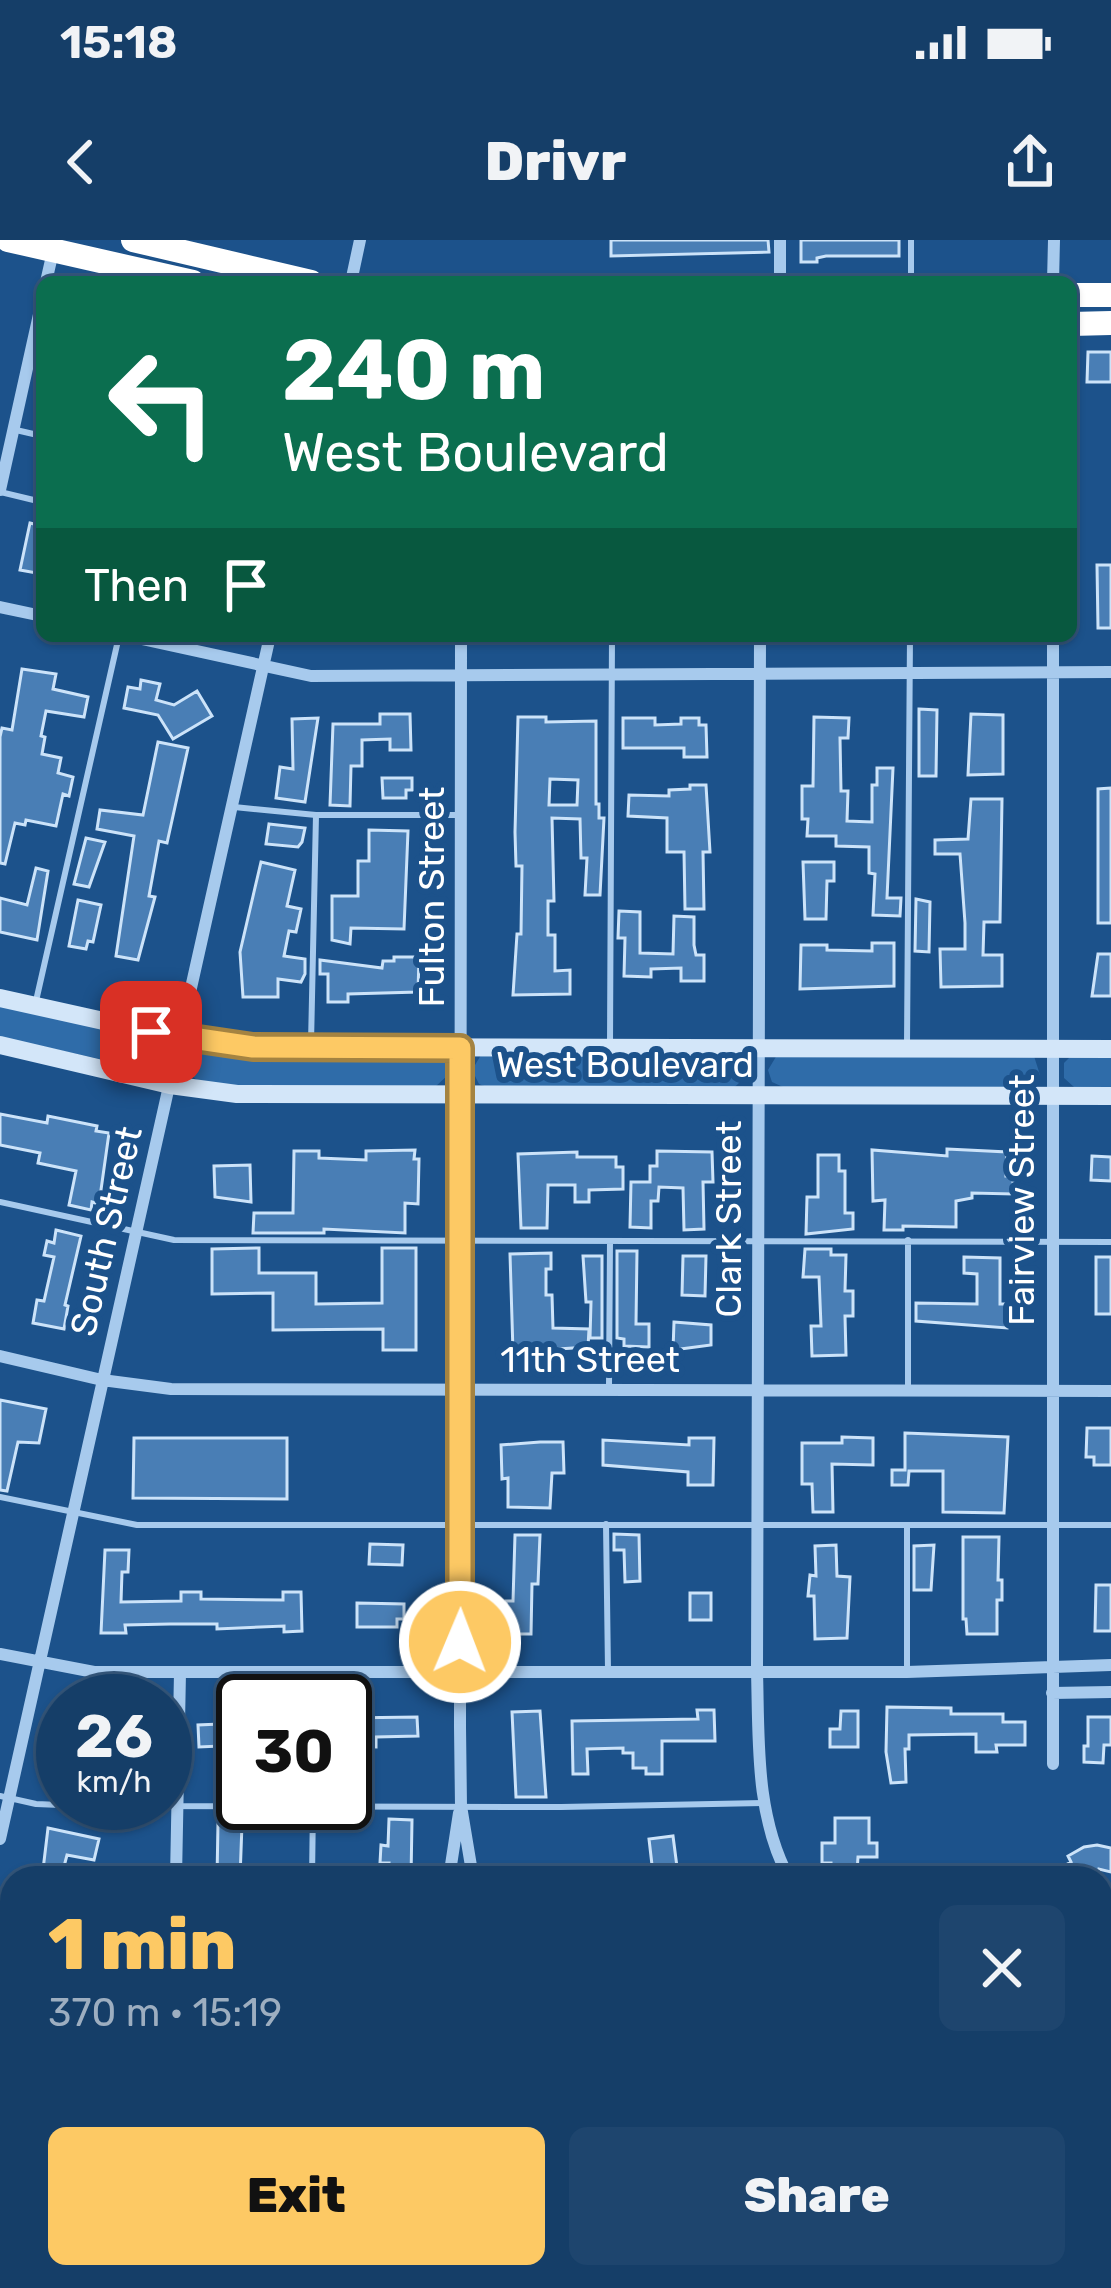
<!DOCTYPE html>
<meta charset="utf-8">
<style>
body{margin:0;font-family:Rubik,sans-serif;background:#1e456e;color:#f1f3f6;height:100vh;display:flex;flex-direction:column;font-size:45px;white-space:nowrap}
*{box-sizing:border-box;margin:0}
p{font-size:39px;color:#9daec0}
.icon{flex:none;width:66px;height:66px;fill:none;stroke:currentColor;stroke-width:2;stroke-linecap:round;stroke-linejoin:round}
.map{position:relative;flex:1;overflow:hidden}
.sheet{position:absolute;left:0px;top:1626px;width:1113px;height:423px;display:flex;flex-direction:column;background:#153e68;border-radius:36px 36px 0 0;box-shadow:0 3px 9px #0004,0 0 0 3px #34577c}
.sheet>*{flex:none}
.top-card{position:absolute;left:36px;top:36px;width:1041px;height:366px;border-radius:18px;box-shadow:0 3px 9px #0004,0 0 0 3px #34577c;background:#0b6e4f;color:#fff;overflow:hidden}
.speed{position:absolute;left:36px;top:1434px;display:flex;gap:24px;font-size:60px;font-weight:700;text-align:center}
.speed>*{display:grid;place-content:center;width:156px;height:156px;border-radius:50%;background:#153e68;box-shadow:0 3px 9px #0004,0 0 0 3px #34577c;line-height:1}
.speed small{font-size:30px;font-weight:400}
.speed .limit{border:6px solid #111;border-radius:18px;background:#fff;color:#111}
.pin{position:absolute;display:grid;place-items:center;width:102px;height:102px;color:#fff;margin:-51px;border-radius:24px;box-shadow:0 6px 18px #0006}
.me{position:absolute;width:132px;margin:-66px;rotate:1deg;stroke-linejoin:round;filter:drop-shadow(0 0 9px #0008)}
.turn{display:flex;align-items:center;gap:42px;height:252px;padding:0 48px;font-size:54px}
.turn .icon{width:156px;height:156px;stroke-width:2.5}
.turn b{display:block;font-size:84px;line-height:102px}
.then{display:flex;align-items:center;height:114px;padding:0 48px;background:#0003;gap:24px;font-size:45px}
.round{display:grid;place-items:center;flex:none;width:126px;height:126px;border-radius:18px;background:#1e456e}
.head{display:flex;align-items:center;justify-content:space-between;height:204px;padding:0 48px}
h1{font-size:72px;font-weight:800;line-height:90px;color:#fdc964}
.cta{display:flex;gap:24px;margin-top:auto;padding:24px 48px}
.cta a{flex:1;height:138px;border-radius:18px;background:#fdc964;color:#111;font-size:48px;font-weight:800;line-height:138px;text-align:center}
.cta a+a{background:#1e456e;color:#f1f3f6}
.status{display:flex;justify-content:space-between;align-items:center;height:84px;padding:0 60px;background:#153e68;direction:ltr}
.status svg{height:33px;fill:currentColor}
header{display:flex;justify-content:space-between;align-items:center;height:156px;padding:0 48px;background:#153e68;font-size:54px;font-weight:800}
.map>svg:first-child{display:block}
</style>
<div class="status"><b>15:18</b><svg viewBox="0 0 49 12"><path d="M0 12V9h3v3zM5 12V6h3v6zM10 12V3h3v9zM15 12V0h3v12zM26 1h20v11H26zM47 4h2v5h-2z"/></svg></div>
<header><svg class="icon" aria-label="back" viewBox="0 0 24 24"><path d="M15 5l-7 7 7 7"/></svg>Drivr<svg class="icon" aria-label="share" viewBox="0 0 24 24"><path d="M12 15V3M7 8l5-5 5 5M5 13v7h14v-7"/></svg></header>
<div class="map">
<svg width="1111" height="2048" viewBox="0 0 1111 2048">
<rect width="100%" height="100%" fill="#1c528b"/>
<path fill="#2f6ca9" d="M0 762 150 796 159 803 160 819 145 829 0 797Z
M197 809 434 814 444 819 449 834 435 847 222 845 197 840 187 832 189 815Z
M1111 814V848L1074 847 1064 838V823L1072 815Z
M481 815H738C748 825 746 840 734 847H487L479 844 472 830Z
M777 815 1034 816 1040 835 1030 847H783L772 842 768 830Z
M1111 1934V2048H992L997 2037H1101V1939Z
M34 2037H757L760 2048H32Z"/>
<path fill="#497eb5" stroke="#cce3f9" stroke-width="3" fill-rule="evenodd" d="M611 0H768L769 12 611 16Z
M801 0H899V16H826L817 18V22H801Z
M1088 112H1111V142H1087Z
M30 283 42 286V334L20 330Z
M1097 325H1111V388H1098Z
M22 429 56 434 53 449 88 457 84 477 46 471 41 496 45 497 42 514 61 518 58 533 73 537 69 556 63 554 56 586 26 580 25 585 15 583 5 624 0 623V497L2 488 12 490Z
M141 440 160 444 156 460 174 465 197 451 212 476 173 499 158 475 124 468 128 447 140 449Z
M919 469 937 470 936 536H919Z
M380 474H410L411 510H390V499L362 500V526H351L350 566 330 565 333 484H380Z
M971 474 1003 475V534L968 535Z
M518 477H546V482L596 481V564H599V578H604L600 655H585L587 618H581L580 579 552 578 554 661H548V695H555V731L570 730V754L513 755 517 694H521L522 626H516L515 592ZM550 539 578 540 577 565H549Z
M814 477 849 478 848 498H840L841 551H848L847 581 872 582V545H877V528H893L887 658H901L900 676 873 675 875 634 869 633V607L836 606V596H807L808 579H802V546H813Z
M318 478 305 562 276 558 280 527 293 529 292 479Z
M623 478H655V485L681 484V478H699V485H706L707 517H684V508H623Z
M158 502 188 508 167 603 159 601 149 656 155 657 138 720 116 716 134 596 97 589 100 570 143 575Z
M382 538H412V550H406V558H383Z
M690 545H706L710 612H703L704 669H685L684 612H667V578L628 576 629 555 669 556V550L690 549Z
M1111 548V683H1098V549Z
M971 559H1002L1000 682H984L983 715H1002V746L941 747 940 709H965V683L960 614H935V600L968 599Z
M269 584 305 588 302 602 298 607 266 604Z
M369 590 408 591 404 689 351 688 350 704 332 700V656H358V621H369Z
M86 598 105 602 89 647 74 644Z
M261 622 295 630 287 666 301 669 296 692 289 691 284 716 305 719V734L301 742 278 739V757H243L240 712Z
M803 622H834V641H827L826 679H805Z
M36 628 48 631 37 700 0 692V658L27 665Z
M916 659 930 662 929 712 915 711Z
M78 660 101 665 93 702 88 701 86 709 69 706Z
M619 671 640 672V713L673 714 674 676 694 677V705L696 715H704V741H681V728L651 729V737L624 736 625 698H618Z
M872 703H894V746L800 749 801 705H827V710L872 711Z
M1098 714H1111V756H1092Z
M394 717H419L418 752 348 754V762H328V734H320V720L382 728 383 721H394Z
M0 874 47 883 48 876 97 886 96 891 109 893 99 964 92 962 91 970 69 965 76 931 38 923 40 913 0 905Z
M947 909 1007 912 1006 936H1013V954L972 953V958L956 961V987L903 986V990H884L885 960 873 961 872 910 947 916Z
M415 910 414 919H419L418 964 405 963V993L324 989V993H253L254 973H293L294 911H319V918L366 920V911Z
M657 911 712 912 713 942H703L704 989 684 990 683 948 659 947 658 961H651V988L630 987 631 942H650V926H657Z
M577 912V917H616V927H623V949L589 950V962H575V945H548L547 988H521L518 914Z
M818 915H839V931H845V973H853V989L806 994 807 957H818Z
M1092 916 1111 917V941L1091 940Z
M250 925 251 962 215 957 214 926Z
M56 990 81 996 65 1065 68 1066 64 1089 33 1083 37 1060 44 1061 54 1017 44 1015 47 1001 54 1003Z
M259 1008V1033H316V1064L382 1063V1008H416V1110H383V1089L273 1090V1053L212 1054V1009Z
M805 1009H831V1015H846L845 1051H853V1076H845L846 1115 812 1116 811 1086H821L819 1037H803Z
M617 1011H637L636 1084H649V1107L624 1106V1099L617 1098Z
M551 1013V1029H546V1055H552L553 1088 589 1089 588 1107 513 1112 510 1014Z
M583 1016H602V1098H590L591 1062H586Z
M683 1016H706L705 1056 682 1055Z
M964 1017 1000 1018V1064H1007V1088L916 1081V1063L977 1064V1034L964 1033Z
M1096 1017H1111V1074H1096Z
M674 1082 711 1085V1105L673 1110Z
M0 1160 46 1169 39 1203 18 1202 7 1251 0 1250Z
M1087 1188H1111V1225H1094V1217H1086Z
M905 1193 1008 1197 1004 1273 943 1272V1231H909L908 1245H892V1230H905Z
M842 1197 873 1198V1225L832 1224 833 1272H813L812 1244H802V1203H842Z
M134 1198H287V1259L133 1258Z
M689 1198H714L713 1245H688V1232L603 1225V1200L689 1205Z
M540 1202H563L564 1233H552L550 1268 508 1267V1238L502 1239 501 1205Z
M614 1294 639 1295 640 1341 625 1342 624 1310H614Z
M515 1295H540L538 1344H532L531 1394H506V1361H513Z
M963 1297H999L998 1340H1002V1360H997V1394H967L966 1379H963Z
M370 1304 403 1305 402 1325 369 1324Z
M836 1305 837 1336 850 1337 847 1398 815 1399 814 1356H808L810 1335 816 1336 815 1306Z
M934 1305 931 1350H914V1306Z
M105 1310H129L128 1332H122L121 1362 181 1361V1352H201V1359L283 1360V1352H301L302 1391 284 1392V1386L217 1389V1384H170L125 1385 126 1393H101Z
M1096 1345H1111V1391H1095Z
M690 1353H711V1380H690Z
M357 1363 404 1364V1379H397V1387H357Z
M887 1467 951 1468V1474H1003V1482H1025V1505H996L997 1512H976V1494L909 1495V1509H905L906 1542 891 1543 886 1512Z
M697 1470H714L715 1501H662V1534H646V1528H633V1513H623V1508L587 1509 588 1534H573L572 1481 698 1479Z
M540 1471 546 1557H516L512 1472Z
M841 1471H858V1507H830V1489H840Z
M417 1477 418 1496 376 1497V1507L345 1506V1478Z
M1088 1477H1111V1505H1104L1103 1523 1084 1522V1506H1088Z
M243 1483V1505L199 1507 198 1485Z
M835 1578H869V1603H877V1617H858L857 1632H831V1623H822V1603H835Z
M389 1579 412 1580 411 1638H388L389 1623H380L381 1605 388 1606Z
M218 1583 242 1584 240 1638H217Z
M48 1588 99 1599 94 1620 67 1615 61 1638H42Z
M673 1596 677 1627 656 1629 657 1638H613L612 1629 652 1625 649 1599Z
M1097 1605 1111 1608V1632L1099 1629 1098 1638H1042L1071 1622 1068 1616 1084 1607Z"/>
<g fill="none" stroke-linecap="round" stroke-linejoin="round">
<path stroke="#a7caed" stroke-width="6" d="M911 0V42
M16 190 42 196
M0 252 42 262
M234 567 316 575 311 803
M316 575H461
M36 761 119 396
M610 804 612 396
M907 805 910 396
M0 962 174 1000 1111 1002
M908 1000V1151
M609 1147 610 1001
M0 1257 137 1285H1111
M606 1284 608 1430
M907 1432V1285
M0 1556 36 1564 85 1566 561 1567 763 1563
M312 1638 313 1565
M789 2037 790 2048
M860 2048 861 2037
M947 2048V2037"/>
<path stroke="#a7caed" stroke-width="12" d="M46 42 54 7
M351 42 360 0
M780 42V0
M1053 42 1054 0
M0 250 42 61
M0 367 42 376
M128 396 311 436 1111 432
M461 396 460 1487 461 1566 473 1638
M760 396 757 1431C759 1501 755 1575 789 1638
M1053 396V1524
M0 1116 102 1140 171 1149 1111 1151
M0 1414 94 1432H907L1111 1425
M1052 1453 1111 1452
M0 1599 270 396
M176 1638 180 1432
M449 1638 459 1573
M0 1850 12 1851
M738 2037V2048
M437 2048V2037
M480 2048 481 2037
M1005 2048V2037"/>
<path stroke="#d3e6f9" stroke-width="18" d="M0 758 180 798 253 807 1111 809
M0 805 170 845 237 854 1111 856"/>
<path stroke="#fff" stroke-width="24" d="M8 0 193 42
M133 0 311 42
M1071 55H1111
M1071 84 1111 83"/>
</g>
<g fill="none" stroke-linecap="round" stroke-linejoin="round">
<defs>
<path id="route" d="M151 792 253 807 460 808V1402"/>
</defs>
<use href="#route" stroke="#a48341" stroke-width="30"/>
<use href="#route" stroke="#fdc964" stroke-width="21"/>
</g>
<g text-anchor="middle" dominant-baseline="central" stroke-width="12" stroke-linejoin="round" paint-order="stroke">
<g font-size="36" fill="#fff" stroke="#1c528b">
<text transform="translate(431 657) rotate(-90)">Fulton Street</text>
<text x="625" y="824">West Boulevard</text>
<text transform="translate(1021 960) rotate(-90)">Fairview Street</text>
<text transform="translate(728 979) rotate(-90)">Clark Street</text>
<text transform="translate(106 991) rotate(-77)">South Street</text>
<text x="590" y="1119">11th Street</text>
</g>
</g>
</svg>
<div class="speed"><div>26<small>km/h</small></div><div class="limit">30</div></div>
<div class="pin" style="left:151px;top:792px;background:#d93025"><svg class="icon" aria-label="arrive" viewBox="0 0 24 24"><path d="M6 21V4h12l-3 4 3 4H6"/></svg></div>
<svg class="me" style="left:460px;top:1402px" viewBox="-20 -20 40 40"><circle r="17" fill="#fdc964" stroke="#fff" stroke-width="3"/><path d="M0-11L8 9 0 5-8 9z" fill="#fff"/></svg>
<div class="top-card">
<div class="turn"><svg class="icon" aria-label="left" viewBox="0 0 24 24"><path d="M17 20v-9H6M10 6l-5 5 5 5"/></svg><div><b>240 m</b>West Boulevard</div></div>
<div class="then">Then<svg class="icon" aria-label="arrive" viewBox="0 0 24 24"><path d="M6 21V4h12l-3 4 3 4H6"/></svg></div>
</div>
<section class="sheet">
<div class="head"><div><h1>1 min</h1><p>370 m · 15:19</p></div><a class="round"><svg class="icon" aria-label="close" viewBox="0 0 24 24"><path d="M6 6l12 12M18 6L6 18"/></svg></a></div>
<div class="cta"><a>Exit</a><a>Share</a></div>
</section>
</div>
